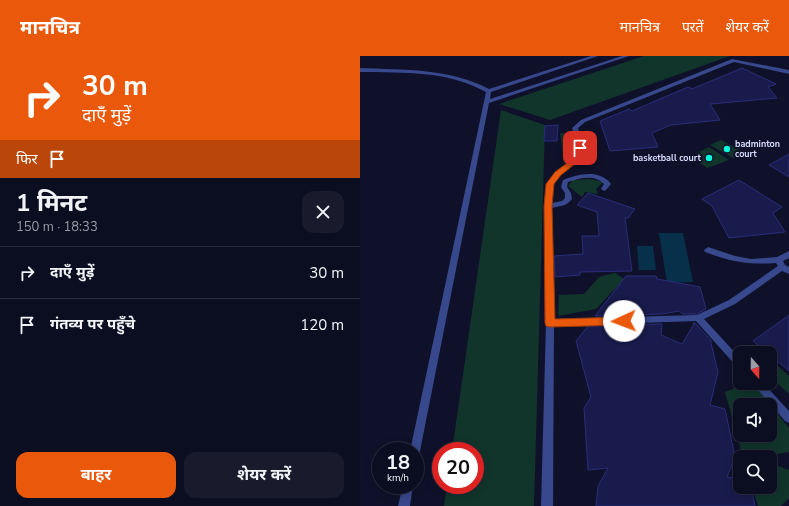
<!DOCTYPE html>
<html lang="hi">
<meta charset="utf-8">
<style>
body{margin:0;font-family:"Nunito Sans","Noto Sans Devanagari",sans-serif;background:#191b2d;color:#f1f3f6;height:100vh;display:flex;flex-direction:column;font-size:15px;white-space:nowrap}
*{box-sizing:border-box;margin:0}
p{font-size:13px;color:#9a9ca5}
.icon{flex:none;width:22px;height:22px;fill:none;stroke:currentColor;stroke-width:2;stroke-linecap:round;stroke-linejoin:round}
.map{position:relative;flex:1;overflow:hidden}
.panel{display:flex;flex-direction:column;background:#0b0d20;width:360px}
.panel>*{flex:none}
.guide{background:#ea580c;color:#fff;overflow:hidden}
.needle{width:26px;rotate:160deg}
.controls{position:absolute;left:373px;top:290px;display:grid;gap:8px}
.controls a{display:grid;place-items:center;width:44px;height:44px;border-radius:8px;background:#0b0d20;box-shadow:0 2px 10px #0003,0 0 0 1px #2b2d3e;font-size:20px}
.speed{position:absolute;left:12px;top:386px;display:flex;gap:8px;font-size:20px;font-weight:700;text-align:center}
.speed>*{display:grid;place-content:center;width:52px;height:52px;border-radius:50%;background:#0b0d20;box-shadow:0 2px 10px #0003,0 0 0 1px #2b2d3e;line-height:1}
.speed small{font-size:10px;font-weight:400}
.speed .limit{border:6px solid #d22;background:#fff;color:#111}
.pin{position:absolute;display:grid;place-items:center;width:34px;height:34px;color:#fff;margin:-17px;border-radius:8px;box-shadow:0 2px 6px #0006}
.me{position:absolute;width:44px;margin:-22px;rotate:268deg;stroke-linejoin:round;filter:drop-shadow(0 0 3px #0008)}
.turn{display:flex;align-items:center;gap:14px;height:84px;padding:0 16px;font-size:18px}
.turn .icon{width:52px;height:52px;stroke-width:2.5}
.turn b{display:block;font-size:28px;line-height:34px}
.then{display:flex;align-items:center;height:38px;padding:0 16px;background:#0003;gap:8px;font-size:15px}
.round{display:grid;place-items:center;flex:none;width:42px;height:42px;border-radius:12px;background:#191b2d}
.summary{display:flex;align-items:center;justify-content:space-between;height:68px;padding:0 16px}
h1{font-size:24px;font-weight:700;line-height:30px}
.action{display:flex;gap:8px;margin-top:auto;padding:8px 16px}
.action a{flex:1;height:46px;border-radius:12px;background:#ea580c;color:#fff;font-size:16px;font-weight:700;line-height:46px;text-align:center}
.action a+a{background:#191b2d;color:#f1f3f6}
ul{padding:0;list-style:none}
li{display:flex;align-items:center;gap:12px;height:52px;padding:0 16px;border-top:1px solid #2b2d3e}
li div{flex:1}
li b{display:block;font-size:15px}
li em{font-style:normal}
header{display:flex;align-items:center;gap:24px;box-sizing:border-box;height:56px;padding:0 20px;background:#ea580c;color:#fff}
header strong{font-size:19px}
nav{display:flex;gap:22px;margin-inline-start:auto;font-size:14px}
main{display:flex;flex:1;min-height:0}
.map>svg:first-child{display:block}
</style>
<header>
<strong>मानचित्र</strong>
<nav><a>मानचित्र</a><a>परतें</a><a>शेयर करें</a></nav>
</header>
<main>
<section class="panel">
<div class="guide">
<div class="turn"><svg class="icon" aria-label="right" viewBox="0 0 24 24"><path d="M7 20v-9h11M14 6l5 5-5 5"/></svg><div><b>30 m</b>दाएँ मुड़ें</div></div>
<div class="then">फिर<svg class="icon" aria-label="arrive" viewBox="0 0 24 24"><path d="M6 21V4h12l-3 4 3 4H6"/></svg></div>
</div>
<div class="summary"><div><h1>1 मिनट</h1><p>150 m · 18:33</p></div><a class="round"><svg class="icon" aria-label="close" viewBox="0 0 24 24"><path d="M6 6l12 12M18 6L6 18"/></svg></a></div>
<ul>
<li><svg class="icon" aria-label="right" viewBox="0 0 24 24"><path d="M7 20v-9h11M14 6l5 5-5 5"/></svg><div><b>दाएँ मुड़ें</b></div><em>30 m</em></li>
<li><svg class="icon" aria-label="arrive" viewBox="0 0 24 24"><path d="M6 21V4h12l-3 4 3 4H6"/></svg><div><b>गंतव्य पर पहुँचे</b></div><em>120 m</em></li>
</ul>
<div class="action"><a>बाहर</a><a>शेयर करें</a></div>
</section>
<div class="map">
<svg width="429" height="450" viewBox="0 0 429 450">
<rect width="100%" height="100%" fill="#0f112a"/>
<path fill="#11352b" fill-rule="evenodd" d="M284 0H370L190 64 139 48Z
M141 54 185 69 174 450H84L87 429H115V395H92Z
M200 77 213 79 216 92 204 109Z
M361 84 384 96 373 102 350 89Z
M349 91 369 104 347 112 331 100Z
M230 123 243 126 236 133 238 138 225 136 222 141 208 130 213 124Z
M255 217 264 223 236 253 198 260 199 239 224 238 239 221Z
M410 303 429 320V338L410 320Z
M388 327H393L429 372V396L399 401H383L365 336ZM380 349H410V379H380Z
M410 407 429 414V442L421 450H398L392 431H410Z"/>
<path fill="#07304b" d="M299 177H323L333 226 307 227Z
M277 190H293L296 214H279Z"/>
<path fill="#191b4c" stroke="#2a2e7a" d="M382 12 416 28 408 31 417 42 350 48 360 64 311 69 292 77 298 91 250 95 240 65 269 53 272 55 328 31 332 33Z
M198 69 197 85H184L185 70Z
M429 98V121L409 109Z
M379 124 422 151 413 157 425 176 369 182 352 150 342 143Z
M228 137 275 153 268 162H265L272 215 220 216V219L195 221 194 200 223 198 222 180H239L237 156 217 149Z
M266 220H296L297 223 340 231 346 253 337 258H323L319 255 302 258 235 260Z
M429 259V315L410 299V297H408L393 285Z
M333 267H335L351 284V287L358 316 350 349 365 353 375 401 367 421 380 423V431H391L395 450H236L238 430 248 412 228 414 224 352 231 341 216 285 228 270 302 268 301 279 322 288 334 268Z"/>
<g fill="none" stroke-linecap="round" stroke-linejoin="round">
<path fill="#37488c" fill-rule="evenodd" d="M372 3 429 14V18L374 6 225 66 218 72 223 93 215 107 200 119 193 128 192 147 202 145 205 142V137L201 131 203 124C219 118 239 113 251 128L246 134 244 135 241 133 244 128C235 118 220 122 208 126L207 131 211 137 212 143C207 150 200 150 192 152L194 263 337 259 369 244 418 210 416 207C389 209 371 206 345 196L344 194 348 191 375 200 391 203 417 201 429 195V202L423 205 425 209 429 211V218L422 215 375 248 344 263 380 302V312L377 311 336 265 194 270 193 450H181L186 267 185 150 187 128 196 117 210 105 217 93 212 72 221 64Z
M392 327H403L429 355V367L425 365Z"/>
<path fill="#37488c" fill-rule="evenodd" d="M231 0H238L131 36 130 43 262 0H269L129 47 60 395 59 399 55 400V395H50L126 36C85 14 45 17 0 16V12C45 14 89 12 129 33Z
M43 429H53L50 450H38Z"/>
</g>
<path fill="#ea580c" stroke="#983908" d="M220 90 224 92 215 108 201 119 194 128 192 150 195 263 264 261 268 262 269 265 268 267 264 269 190 271 186 270 185 267 184 150 186 128 195 116 210 105 218 91Z"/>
<g fill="#04ffda" stroke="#0f112a" stroke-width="1.5">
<circle cx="367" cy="93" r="4"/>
<circle cx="349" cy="102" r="4"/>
</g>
<g text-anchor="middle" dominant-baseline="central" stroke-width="4" stroke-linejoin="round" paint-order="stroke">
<g font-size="9" font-weight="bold" fill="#d8ddff" stroke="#0f112a" text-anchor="start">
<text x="375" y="88">badminton<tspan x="375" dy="10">court</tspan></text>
<text x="341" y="102" text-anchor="end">basketball court</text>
</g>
</g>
</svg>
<div class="controls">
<a><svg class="needle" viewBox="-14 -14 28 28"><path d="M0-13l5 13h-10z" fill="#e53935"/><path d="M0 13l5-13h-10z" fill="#9a9ca5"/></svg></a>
<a><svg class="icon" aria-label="sound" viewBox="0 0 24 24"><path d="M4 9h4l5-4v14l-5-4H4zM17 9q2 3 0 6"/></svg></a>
<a><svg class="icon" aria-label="search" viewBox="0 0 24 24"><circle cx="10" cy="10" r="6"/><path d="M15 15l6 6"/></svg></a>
</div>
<div class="speed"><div>18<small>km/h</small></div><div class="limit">20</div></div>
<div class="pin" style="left:220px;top:92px;background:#d93025"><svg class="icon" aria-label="arrive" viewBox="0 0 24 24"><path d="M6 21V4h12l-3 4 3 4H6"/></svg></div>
<svg class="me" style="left:264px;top:265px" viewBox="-20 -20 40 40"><circle r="19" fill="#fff"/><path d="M0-13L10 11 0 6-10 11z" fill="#ea580c"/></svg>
</div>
</main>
